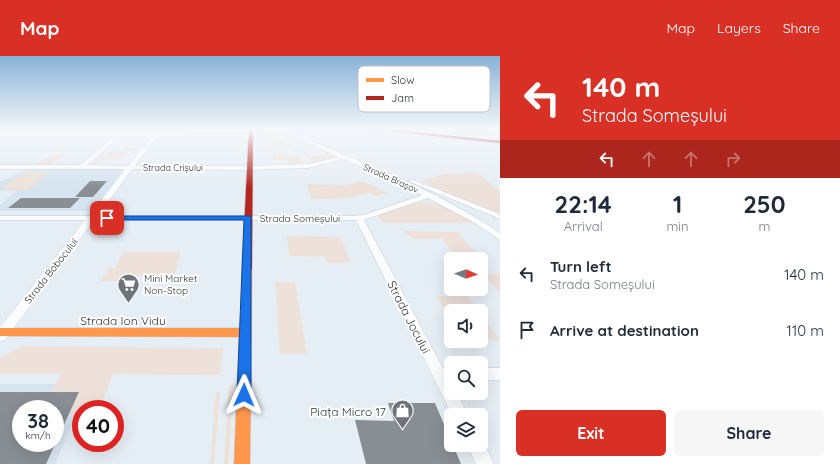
<!DOCTYPE html>
<meta charset="utf-8">
<style>
body{margin:0;font-family:Quicksand,sans-serif;background:#f6f6f7;color:#1f2937;height:100vh;display:flex;flex-direction:column;font-size:15px;white-space:nowrap}
*{box-sizing:border-box;margin:0}
p{font-size:13px;color:#747a83}
.icon{flex:none;width:22px;height:22px;fill:none;stroke:currentColor;stroke-width:2;stroke-linecap:round;stroke-linejoin:round}
.map{position:relative;flex:1;overflow:hidden}
.drawer{display:flex;flex-direction:column;background:#fff;width:340px}
.drawer>*{flex:none}
.guide{background:#d93025;color:#fff;overflow:hidden}
.needle{width:26px;rotate:92deg}
.buttons{position:absolute;left:444px;top:196px;display:grid;gap:8px}
.buttons a{display:grid;place-items:center;width:44px;height:44px;border-radius:6px;background:#fff;box-shadow:0 4px 16px #0002;font-size:20px}
.speed{position:absolute;left:12px;top:344px;display:flex;gap:8px;font-size:20px;font-weight:700;text-align:center}
.speed>*{display:grid;place-content:center;width:52px;height:52px;border-radius:50%;background:#fff;box-shadow:0 4px 16px #0002;line-height:1}
.speed small{font-size:10px;font-weight:400}
.speed .limit{border:6px solid #d22;background:#fff;color:#111}
.pin{position:absolute;display:grid;place-items:center;width:34px;height:34px;color:#fff;margin:-17px;border-radius:8px;box-shadow:0 2px 6px #0006}
.me{position:absolute;width:44px;margin:-22px;rotate:1deg;stroke-linejoin:round;filter:drop-shadow(0 0 3px #0008)}
.turn{display:flex;align-items:center;gap:14px;height:84px;padding:0 16px;font-size:18px}
.turn .icon{width:52px;height:52px;stroke-width:2.5}
.turn b{display:block;font-size:28px;line-height:34px}
.lanes{display:flex;align-items:center;height:38px;padding:0 16px;background:#0003;justify-content:center;gap:20px;direction:ltr}
.lanes .off{opacity:.35}
.eta{display:flex;justify-content:space-evenly;align-items:center;height:68px;text-align:center}
.eta b{font-size:24px;font-weight:700;line-height:28px}
.primary-button{display:flex;gap:8px;margin-top:auto;padding:8px 16px}
.primary-button a{flex:1;height:46px;border-radius:6px;background:#d93025;color:#fff;font-size:16px;font-weight:700;line-height:46px;text-align:center}
.primary-button a+a{background:#f6f6f7;color:#1f2937}
ul{padding:0;list-style:none}
li{display:flex;align-items:center;gap:12px;height:56px;padding:0 16px}
li div{flex:1}
li b{display:block;font-size:15px}
li em{font-style:normal}
header{display:flex;align-items:center;gap:24px;box-sizing:border-box;height:56px;padding:0 20px;background:#d93025;color:#fff}
header strong{font-size:19px}
nav{display:flex;gap:22px;margin-inline-start:auto;font-size:14px}
main{display:flex;flex:1;min-height:0}
.map>svg:first-child{display:block}
</style>
<header>
<strong>Map</strong>
<nav><a>Map</a><a>Layers</a><a>Share</a></nav>
</header>
<main>
<div class="map">
<svg width="500" height="408" viewBox="0 0 500 408">
<rect width="100%" height="100%" fill="#e6eef5"/>
<path fill="#d6e4f0" fill-rule="evenodd" d="M27 113H124L92 155H0V149L17 135H0V126Z
M0 328H55L52 336H86L55 408H0ZM21 353H55V387H21Z"/>
<path fill="#ede1da" d="M466 73H500V81L470 78Z
M279 75H284L300 82H285V88H293V90L272 91 271 82H284V79L261 81 260 79Z
M125 91H137L135 94H128L119 103H101L97 108H91L100 99H105L107 96H120Z
M306 96 308 99 326 100 325 96 335 97 345 101 316 109 312 102H307L304 97Z
M273 97H286L287 101H301L303 108H289L288 104H273Z
M57 98H66L52 108 71 109 69 111 30 110Z
M24 116H49L28 134H0Z
M477 116 500 136V159L421 125 444 118Z
M363 125 387 137 376 140 370 137 349 142 311 143 307 128 344 129Z
M420 146 444 149 475 167H383L378 159Z
M404 175 457 176 487 209V211L481 207V203H459L442 183H413Z
M287 180 341 181 351 207H327L325 201 289 200Z
M123 196H181L174 220H122L119 225H101L108 212H115Z
M500 217V237L485 219Z
M275 226H295L307 298H280Z
M463 233 479 255H451V263L436 239 446 241Z
M481 258 500 285 481 282Z
M21 290 223 292 220 319 113 318 99 353H81V359H69L78 336H51L61 318H0V302Z
M229 329H233L229 408H224Z
M216 336H220L214 408H210Z"/>
<path fill="#888e93" fill-rule="evenodd" d="M90 125H107L93 141H75Z
M21 142H80L70 152H8Z
M0 336H79L46 408H0ZM21 353H55V387H21Z
M388 347H435L451 385V389H453L461 408H366L355 364 394 365Z"/>
<g fill="none" stroke-linecap="round" stroke-linejoin="round">
<defs>
<path id="street" d="M157 73H162L159 77 251 78 272 73 289 75C358 105 438 134 500 177V184L473 166 428 142 364 164 443 312H451V337H457L468 359H452L356 164H94L5 284 0 285V271L85 164H0V160H89L125 113H0V109H80L113 81H0V77H154ZM278 75 285 77 338 101 309 108 250 110H135L157 81H250ZM119 81H152L128 110 87 109ZM343 103 422 139 364 159 352 160H98L132 113 250 114 309 112Z
M410 124H414L500 158V163L410 126Z
M481 312H500V324H481Z
M481 382 482 383 494 408H476L467 389H481Z"/>
<path id="slow" d="M247 210 252 213 250 408H234L239 281 0 280V272H240L242 213Z"/>
<path id="jam" d="M249 73H253L252 213 247 216 242 213Z
M367 73H387L500 85V87Z"/>
</defs>
<use href="#street" stroke="#c5cbd1" stroke-width="1"/>
<use href="#slow" stroke="#c5cbd1" stroke-width="1"/>
<use href="#jam" stroke="#c5cbd1" stroke-width="1"/>
<use href="#street" fill="#fbfcfe" fill-rule="evenodd"/>
<use href="#slow" fill="#ff974d" fill-rule="evenodd"/>
<use href="#jam" fill="#b3261e" fill-rule="evenodd"/>
</g>
<linearGradient id="sky" x2="0" y2="1"><stop stop-color="#88b2d8"/><stop offset="0.56" stop-color="#f4f7fa"/><stop offset="1" stop-color="#f4f7fa" stop-opacity="0"/></linearGradient>
<rect width="500" height="131" fill="url(#sky)"/>
<path fill="#1a73e8" stroke="#114b97" d="M105 160H251V339L249 344 244 346 239 344 237 339 244 164H105Z"/>
<defs>
<symbol id="supermarket-pin" viewBox="-11 -11 22 30"><path d="M0 17L-7.5 6A9.5 9.5 0 1 1 7.5 6Z" fill="#6e747a" stroke="#fff"/><path d="M-6-5.5h2.5l.6 2H6L4.5 2H-2.5L-4.4-4H-6ZM-1.5 3.2a1.3 1.3 0 1 0 .1 0ZM3 3.2a1.3 1.3 0 1 0 .1 0Z" fill="#fff"/></symbol>
<symbol id="shop-pin" viewBox="-11 -11 22 30"><path d="M0 17L-7.5 6A9.5 9.5 0 1 1 7.5 6Z" fill="#6e747a" stroke="#fff"/><path d="M-5-2.5h2.3a2.7 3.5 0 0 1 5.4 0H5L5.5 6h-11ZM-1.5-2.5h3a1.5 2.3 0 0 0-3 0Z" fill="#fff"/></symbol>
</defs>
<g fill-rule="evenodd">
<use href="#supermarket-pin" x="116" y="216" width="25" height="34"/>
<use href="#shop-pin" x="390" y="342" width="25" height="34"/>
</g>
<g text-anchor="middle" dominant-baseline="central" stroke-width="4" stroke-linejoin="round" paint-order="stroke">
<g font-size="9" fill="#2d3338" stroke="#fff">
<text x="173" y="111">Strada Crișului</text>
<text transform="translate(391 122) rotate(24)">Strada Brașov</text>
</g>
<g font-size="10" fill="#2d3338" stroke="#fff">
<text x="300" y="162">Strada Someșului</text>
<text transform="translate(51 215) rotate(-52)">Strada Bobocului</text>
</g>
<g font-size="10" fill="#2d3338" stroke="#fff" text-anchor="start">
<text x="144" y="222">Mini Market<tspan x="144" dy="12">Non-Stop</tspan></text>
</g>
<g font-size="12" fill="#2d3338" stroke="#fff">
<text transform="translate(409 261) rotate(63)">Strada Jocului</text>
<text x="123" y="264">Strada Ion Vidu</text>
</g>
<g font-size="12" fill="#2d3338" stroke="#fff" text-anchor="end">
<text x="386" y="355">Piața Micro 17</text>
</g>
</g>
<rect x="358" y="10" width="132" height="46" rx="6" fill="#fff" stroke="#c0c2c3" stroke-width="1"/>
<rect x="366" y="22" width="18" height="4" fill="#ff974d"/>
<rect x="366" y="40" width="18" height="4" fill="#b3261e"/>
<g font-size="11" fill="#2d3338">
<text x="391" y="28">Slow</text>
<text x="391" y="46">Jam</text>
</g>
</svg>
<div class="buttons">
<a><svg class="needle" viewBox="-14 -14 28 28"><path d="M0-13l5 13h-10z" fill="#e53935"/><path d="M0 13l5-13h-10z" fill="#747a83"/></svg></a>
<a><svg class="icon" aria-label="sound" viewBox="0 0 24 24"><path d="M4 9h4l5-4v14l-5-4H4zM17 9q2 3 0 6"/></svg></a>
<a><svg class="icon" aria-label="search" viewBox="0 0 24 24"><circle cx="10" cy="10" r="6"/><path d="M15 15l6 6"/></svg></a>
<a><svg class="icon" aria-label="layers" viewBox="0 0 24 24"><path d="M12 4l9 5-9 5-9-5zM3 14l9 5 9-5"/></svg></a>
</div>
<div class="speed"><div>38<small>km/h</small></div><div class="limit">40</div></div>
<div class="pin" style="left:107px;top:162px;background:#d93025"><svg class="icon" aria-label="arrive" viewBox="0 0 24 24"><path d="M6 21V4h12l-3 4 3 4H6"/></svg></div>
<svg class="me" style="left:244px;top:339px" viewBox="-20 -20 40 40"><path d="M0-17L14 15 0 8-14 15z" fill="#1a73e8" stroke="#fff" stroke-width="4"/></svg>
</div>
<section class="drawer">
<div class="guide">
<div class="turn"><svg class="icon" aria-label="left" viewBox="0 0 24 24"><path d="M17 20v-9H6M10 6l-5 5 5 5"/></svg><div><b>140 m</b>Strada Someșului</div></div>
<div class="lanes"><svg class="icon" aria-label="left" viewBox="0 0 24 24"><path d="M17 20v-9H6M10 6l-5 5 5 5"/></svg><svg class="icon off" aria-label="ahead" viewBox="0 0 24 24"><path d="M12 20V5M6 11l6-6 6 6"/></svg><svg class="icon off" aria-label="ahead" viewBox="0 0 24 24"><path d="M12 20V5M6 11l6-6 6 6"/></svg><svg class="icon off" aria-label="right" viewBox="0 0 24 24"><path d="M7 20v-9h11M14 6l5 5-5 5"/></svg></div>
</div>
<div class="eta">
<div><b>22:14</b><p>Arrival</p></div>
<div><b>1</b><p>min</p></div>
<div><b>250</b><p>m</p></div>
</div>
<ul>
<li><svg class="icon" aria-label="left" viewBox="0 0 24 24"><path d="M17 20v-9H6M10 6l-5 5 5 5"/></svg><div><b>Turn left</b><p>Strada Someșului</p></div><em>140 m</em></li>
<li><svg class="icon" aria-label="arrive" viewBox="0 0 24 24"><path d="M6 21V4h12l-3 4 3 4H6"/></svg><div><b>Arrive at destination</b></div><em>110 m</em></li>
</ul>
<div class="primary-button"><a>Exit</a><a>Share</a></div>
</section>
</main>
